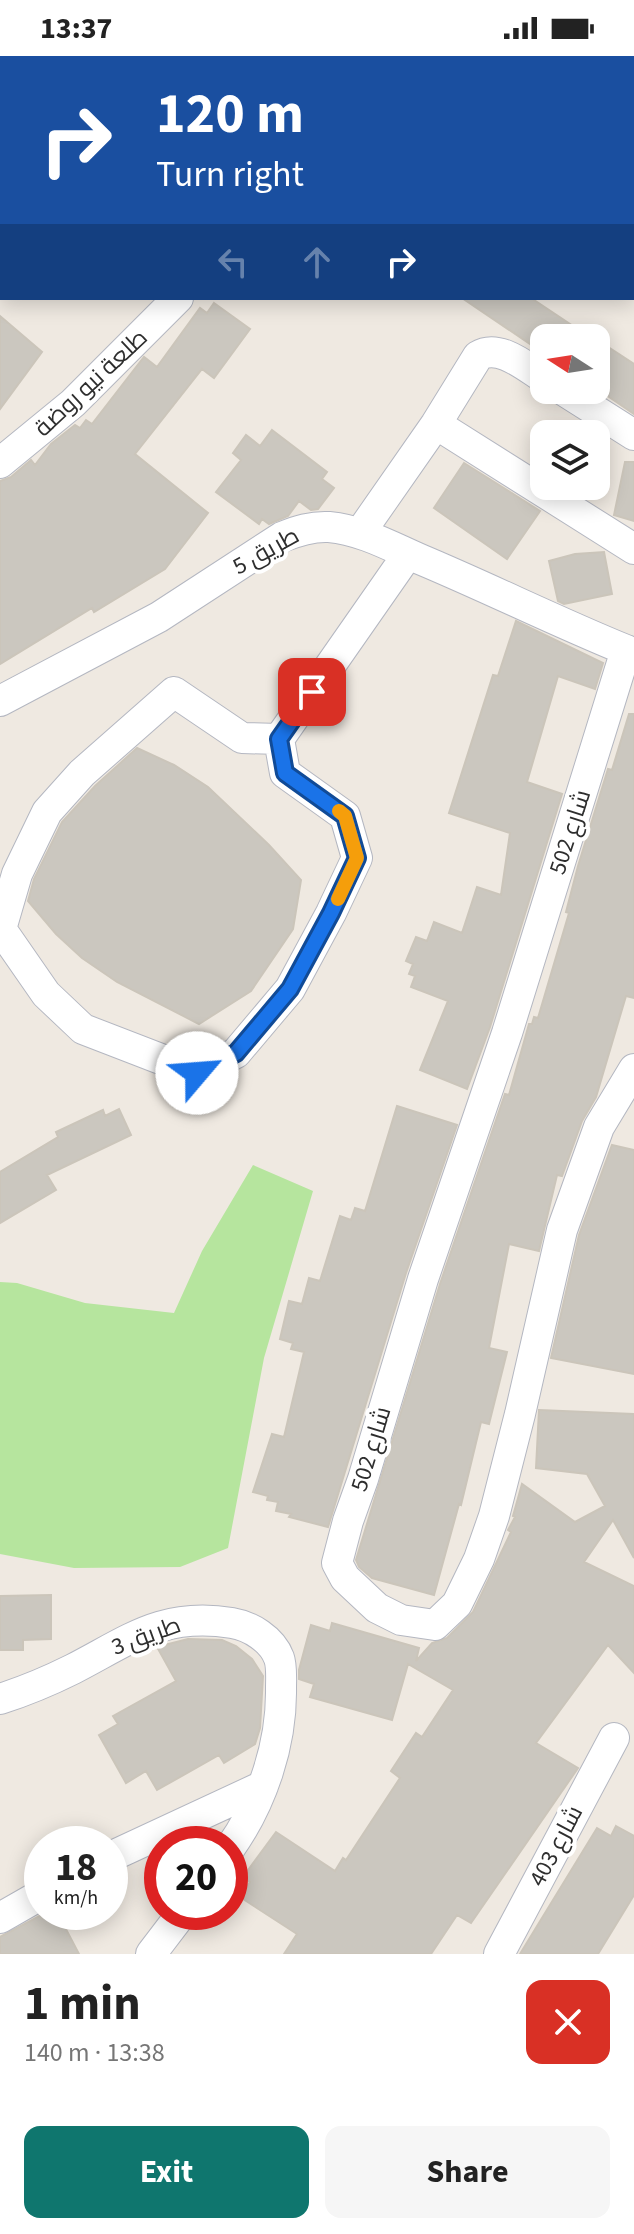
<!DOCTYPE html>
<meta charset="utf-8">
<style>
body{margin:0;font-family:"Source Sans 3",Cairo,sans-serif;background:#f6f6f6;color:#222;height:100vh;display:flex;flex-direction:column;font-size:30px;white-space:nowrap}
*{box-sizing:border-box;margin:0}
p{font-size:26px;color:#767676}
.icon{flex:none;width:44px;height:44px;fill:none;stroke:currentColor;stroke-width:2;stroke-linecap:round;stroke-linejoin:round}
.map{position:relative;height:1898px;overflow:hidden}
.sheet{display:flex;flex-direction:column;background:#fff;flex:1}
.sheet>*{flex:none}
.guide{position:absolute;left:0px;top:0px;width:634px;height:244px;box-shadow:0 4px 20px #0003;background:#1a4fa0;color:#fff;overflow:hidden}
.needle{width:52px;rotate:282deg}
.fabs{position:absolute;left:530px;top:268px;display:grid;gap:16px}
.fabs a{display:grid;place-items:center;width:80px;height:80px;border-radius:16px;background:#fff;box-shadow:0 4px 20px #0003;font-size:40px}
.speed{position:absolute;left:24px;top:1770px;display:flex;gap:16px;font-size:40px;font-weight:700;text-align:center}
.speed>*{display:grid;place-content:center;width:104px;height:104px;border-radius:50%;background:#fff;box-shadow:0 4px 20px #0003;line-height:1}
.speed small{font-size:20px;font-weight:400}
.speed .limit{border:12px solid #d22;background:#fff;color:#111}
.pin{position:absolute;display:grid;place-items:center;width:68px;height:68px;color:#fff;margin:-34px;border-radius:16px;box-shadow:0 4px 12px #0006}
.me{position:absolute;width:88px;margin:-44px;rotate:63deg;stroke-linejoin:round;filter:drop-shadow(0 0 6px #0008)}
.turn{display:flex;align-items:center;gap:28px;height:168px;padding:0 24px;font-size:36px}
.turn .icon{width:104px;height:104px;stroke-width:2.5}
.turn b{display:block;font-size:56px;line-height:68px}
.lanes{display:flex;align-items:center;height:76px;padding:0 24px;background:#0003;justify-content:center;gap:40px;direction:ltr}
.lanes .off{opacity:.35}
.round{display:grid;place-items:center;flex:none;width:84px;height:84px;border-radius:16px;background:#f6f6f6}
.headline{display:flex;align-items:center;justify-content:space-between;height:136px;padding:0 24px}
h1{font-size:48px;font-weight:700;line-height:60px}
.primary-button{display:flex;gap:16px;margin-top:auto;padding:16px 24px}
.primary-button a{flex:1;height:92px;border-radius:16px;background:#0f766e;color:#fff;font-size:32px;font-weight:700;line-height:92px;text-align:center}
.primary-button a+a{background:#f6f6f6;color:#222}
.status{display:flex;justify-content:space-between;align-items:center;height:56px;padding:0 40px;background:#fff;direction:ltr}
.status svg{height:22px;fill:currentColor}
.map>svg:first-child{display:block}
</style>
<div class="status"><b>13:37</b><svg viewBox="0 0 49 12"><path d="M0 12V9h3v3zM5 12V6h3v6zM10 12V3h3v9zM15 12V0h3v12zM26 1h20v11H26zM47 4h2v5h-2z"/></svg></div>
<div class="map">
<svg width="634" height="1898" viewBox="0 0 634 1898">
<rect width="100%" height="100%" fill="#efe9e1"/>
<path fill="#b6e59e" d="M400 0H634V128L632 130V2H399Z
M253 1109 313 1135 264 1302 228 1492 180 1511 74 1512 0 1498V1226L17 1227 85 1247 174 1257 202 1195Z"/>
<path fill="#cbc7bf" stroke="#cbc5ba" stroke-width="2" d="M462 242H531L591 282H543L536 292Z
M214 247 250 273 214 322 202 313 135 398 208 457 165 513 94 556 92 552 0 608V425L11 421 31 404 35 409 51 388 75 369 80 372 86 364 92 368 144 301 157 311 200 252 207 257Z
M0 260 42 296 0 353Z
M596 283 634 308V358L596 332Z
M272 374 327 416 322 423 334 432 318 453 311 454 299 445 288 460 269 468 262 463 259 468 216 436 241 404 233 397 246 379 260 390Z
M625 406H634V465L614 459Z
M464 407 540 455 507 503 434 452Z
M604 496 612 538 564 548 558 545 549 505 575 498Z
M516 565 603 607 595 633 558 620 527 726 562 738 490 971 467 1033 420 1014 448 945 411 931 415 920 409 918 413 908 406 905 416 881 427 885 434 866 462 877 477 831 501 839 510 777 449 757 493 619 498 620Z
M629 658H634V942L626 940 596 1041 582 1065 562 1120 557 1119 539 1195 509 1188 489 1292 507 1296 489 1368 481 1366 461 1449 459 1448 434 1539 372 1522 359 1511 356 1504 440 1228 505 1038 509 1039 529 968H532L534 961 538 962 569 857 566 856 578 810 608 713 612 714Z
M137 692 174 709 208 731 269 789 301 824 293 873 251 935 199 968 117 926 82 902 56 878 28 845 34 823 62 766 95 730Z
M397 1050 457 1069 406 1217 328 1471 289 1461 291 1458 276 1455 278 1446 267 1444 268 1440 253 1436 272 1378 284 1381 304 1296 291 1293 293 1287 280 1283 289 1245 302 1248 309 1222 320 1225 340 1160 351 1164 355 1152 365 1155Z
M119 1053 131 1079 47 1119 56 1134 0 1167V1116L58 1081 56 1076 103 1054 105 1060Z
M612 1089 634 1094V1318L551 1302 579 1179Z
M539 1354 634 1358V1502L613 1464 584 1506 634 1530V1617L608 1589 536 1687 578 1712 471 1867 457 1859 431 1898H284L297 1878 240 1841 250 1826 243 1821 276 1776 335 1815 343 1802 346 1804 400 1722 391 1715 416 1677 422 1681 453 1634 408 1608 392 1664 310 1641 314 1628 299 1623V1614L311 1569 330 1575 332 1567 419 1592 416 1605 432 1587 447 1582 473 1556 511 1476 508 1474 515 1461 513 1460 522 1428 575 1466 605 1450 587 1418 536 1412Z
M51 1539V1583L23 1584V1594H0V1540Z
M188 1583 222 1584 236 1590 252 1603 263 1620 260 1672 255 1688 224 1707 219 1699 157 1734 146 1715 126 1727 99 1679 118 1668 113 1660 176 1625 157 1591Z
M616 1770 634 1780V1839L598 1898H520L597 1772 611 1780Z
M47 1856H57L79 1898H0V1881Z"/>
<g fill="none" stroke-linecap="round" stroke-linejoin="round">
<defs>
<path id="minor" d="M83 2 86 0
M358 2 359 0
M0 60 2 59
M563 334 634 379
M436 368 634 493
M0 407 73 347 178 242
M360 477 436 368 478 300C499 287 526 311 544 322
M626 594 507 977 423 1223 363 1423 348 1465 337 1507 345 1522 377 1552 401 1564 435 1569 457 1548 479 1503 494 1460 520 1358 562 1174 599 1071 634 1013
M0 645 159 561 282 481C297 475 312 470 329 471 362 474 392 491 422 504 491 533 557 566 626 594L634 600
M279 683 285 717 345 760 357 802 331 857 290 933 236 997 197 1017 83 973 46 938 1 873 17 818 47 756 82 717 174 636 242 682 279 683 408 498
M0 1643C25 1635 49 1625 73 1613 131 1583 163 1556 232 1567 250 1570 272 1583 279 1602 282 1610 281 1624 281 1632 282 1688 262 1747 230 1792
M110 1801 263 1730
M0 1862 42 1838
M151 1898 183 1856
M499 1898 614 1682"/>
</defs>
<use href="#minor" stroke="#b4b7c1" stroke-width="32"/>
<use href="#minor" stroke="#fff" stroke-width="30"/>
</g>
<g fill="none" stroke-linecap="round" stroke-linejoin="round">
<defs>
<path id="route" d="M197 1017 236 997 290 933 331 857 357 802 345 760 285 717 279 683 312 636"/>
</defs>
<use href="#route" stroke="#114b97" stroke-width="20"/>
<use href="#route" stroke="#1a73e8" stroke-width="14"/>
<path stroke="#f59e0b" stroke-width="14" d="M338 843 357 802 345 760 339 755"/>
</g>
<g text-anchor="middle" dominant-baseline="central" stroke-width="8" stroke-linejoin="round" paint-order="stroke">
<g font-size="24" fill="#2e2e2e" stroke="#fff">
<text transform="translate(91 327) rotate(-43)">طلعة نيو روضة</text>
<text transform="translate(266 495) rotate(-29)">طريق 5</text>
<text transform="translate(570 776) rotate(-72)">شارع 502</text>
<text transform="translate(371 1393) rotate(-73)">شارع 502</text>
<text transform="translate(146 1580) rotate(-20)">طريق 3</text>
<text transform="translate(556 1790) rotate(-62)">شارع 403</text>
</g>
</g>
</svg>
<div class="fabs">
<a><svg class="needle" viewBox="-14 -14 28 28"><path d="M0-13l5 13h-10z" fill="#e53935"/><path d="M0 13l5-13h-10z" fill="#767676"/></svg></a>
<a><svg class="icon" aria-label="layers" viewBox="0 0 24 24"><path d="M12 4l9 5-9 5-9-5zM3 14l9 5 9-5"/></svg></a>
</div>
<div class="speed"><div>18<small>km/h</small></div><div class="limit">20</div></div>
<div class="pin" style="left:312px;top:636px;background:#d93025"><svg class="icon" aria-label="arrive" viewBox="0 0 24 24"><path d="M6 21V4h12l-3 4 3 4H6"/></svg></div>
<svg class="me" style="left:197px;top:1017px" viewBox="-20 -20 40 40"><circle r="19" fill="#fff"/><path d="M0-13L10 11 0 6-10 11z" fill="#1a73e8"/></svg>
<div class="guide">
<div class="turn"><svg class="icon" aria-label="right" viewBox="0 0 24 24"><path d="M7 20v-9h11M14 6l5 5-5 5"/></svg><div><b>120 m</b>Turn right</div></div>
<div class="lanes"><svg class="icon off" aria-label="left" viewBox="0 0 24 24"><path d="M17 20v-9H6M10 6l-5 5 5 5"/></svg><svg class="icon off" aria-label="ahead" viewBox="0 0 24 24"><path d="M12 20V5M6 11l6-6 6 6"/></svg><svg class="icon" aria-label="right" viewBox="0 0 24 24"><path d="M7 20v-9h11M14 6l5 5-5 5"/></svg></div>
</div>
</div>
<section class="sheet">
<div class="headline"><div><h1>1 min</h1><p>140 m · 13:38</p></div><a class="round" style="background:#d93025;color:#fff"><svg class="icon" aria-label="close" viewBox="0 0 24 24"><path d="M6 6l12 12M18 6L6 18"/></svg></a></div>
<div class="primary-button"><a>Exit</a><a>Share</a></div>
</section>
